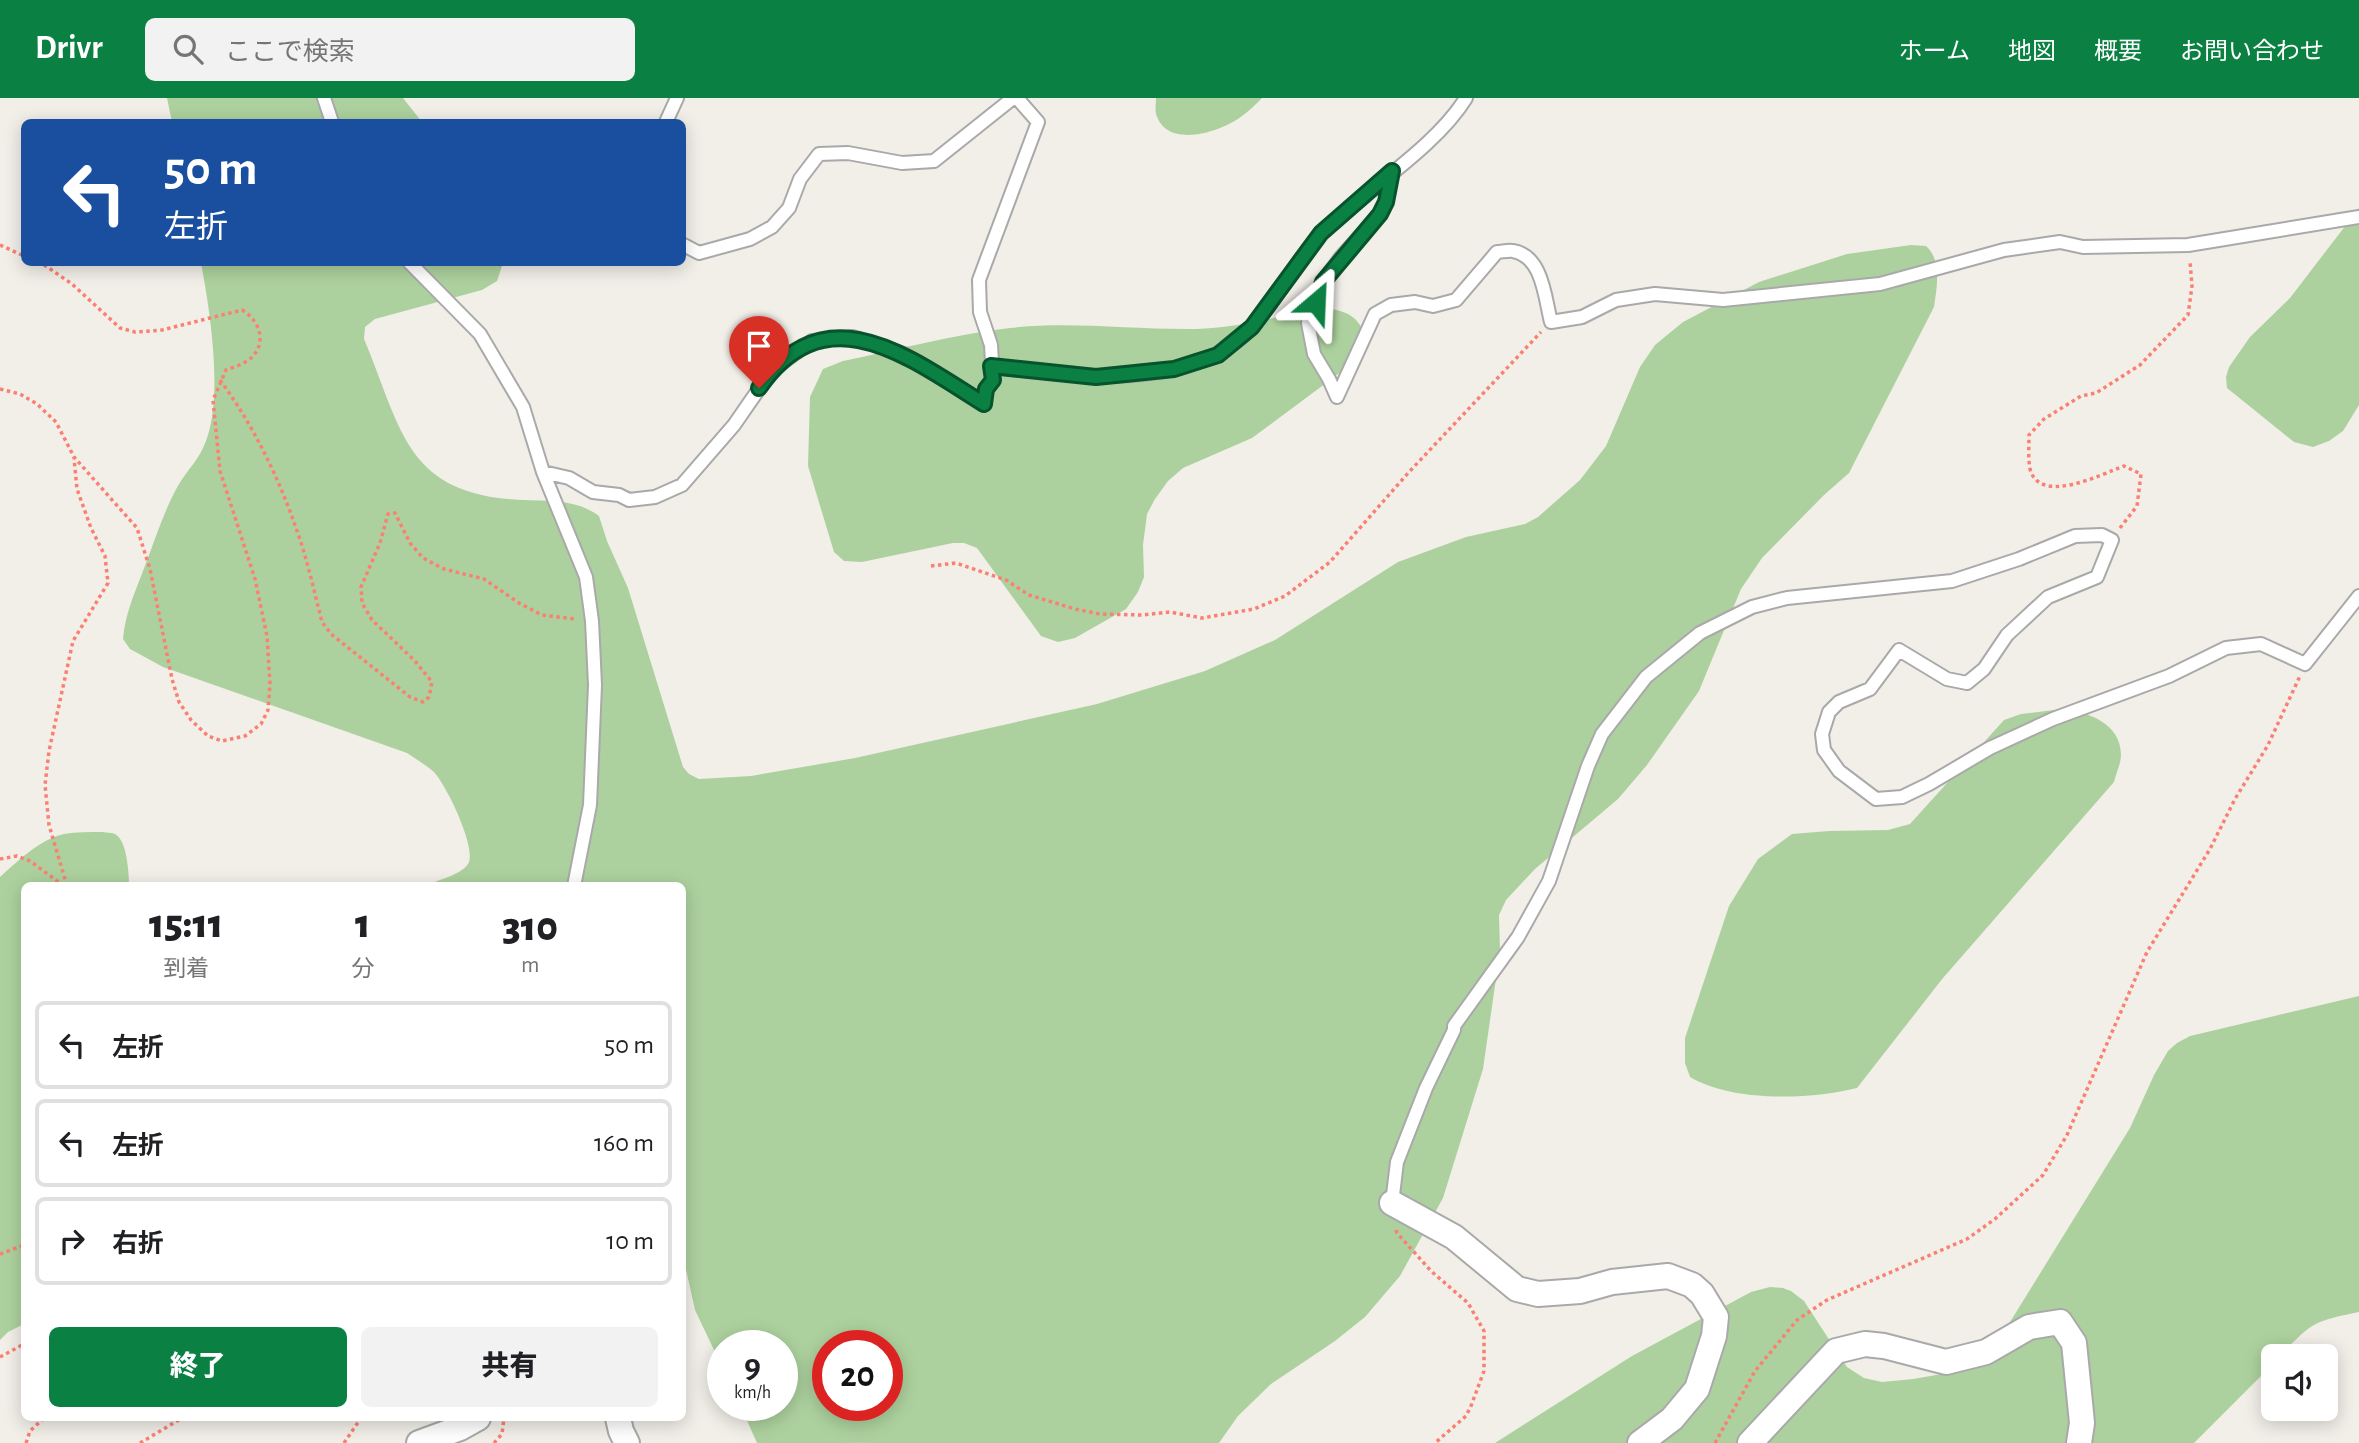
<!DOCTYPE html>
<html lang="ja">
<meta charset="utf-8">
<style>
body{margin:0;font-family:"Alegreya Sans","Noto Sans JP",sans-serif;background:#f2f2f2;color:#202124;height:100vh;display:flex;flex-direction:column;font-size:26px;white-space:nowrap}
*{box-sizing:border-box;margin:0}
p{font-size:23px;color:#757577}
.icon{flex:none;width:38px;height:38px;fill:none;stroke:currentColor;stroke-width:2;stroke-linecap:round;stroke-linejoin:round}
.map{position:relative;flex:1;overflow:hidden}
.drawer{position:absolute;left:21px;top:784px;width:665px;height:539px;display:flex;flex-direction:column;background:#fff;border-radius:10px;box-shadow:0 4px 18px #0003}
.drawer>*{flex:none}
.guide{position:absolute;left:21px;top:21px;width:665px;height:147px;border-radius:10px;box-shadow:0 4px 18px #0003;background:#1a4fa0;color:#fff;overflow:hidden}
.fabs{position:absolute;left:2261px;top:1246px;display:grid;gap:14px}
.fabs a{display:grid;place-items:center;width:77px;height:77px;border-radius:10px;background:#fff;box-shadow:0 4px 18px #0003;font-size:35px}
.speed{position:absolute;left:707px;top:1232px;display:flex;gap:14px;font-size:35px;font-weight:700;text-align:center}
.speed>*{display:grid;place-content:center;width:91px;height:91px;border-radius:50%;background:#fff;box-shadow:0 4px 18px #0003;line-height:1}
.speed small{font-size:18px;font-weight:400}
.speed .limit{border:10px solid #d22;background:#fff;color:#111}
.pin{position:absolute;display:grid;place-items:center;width:60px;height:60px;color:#fff;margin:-72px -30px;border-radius:50% 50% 50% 0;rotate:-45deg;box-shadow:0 0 7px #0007}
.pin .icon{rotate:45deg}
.me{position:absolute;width:77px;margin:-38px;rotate:26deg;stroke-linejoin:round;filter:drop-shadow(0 0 5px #0008)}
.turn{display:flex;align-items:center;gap:24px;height:147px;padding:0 28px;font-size:32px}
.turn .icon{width:91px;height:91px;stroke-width:2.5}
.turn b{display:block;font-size:49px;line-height:60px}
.eta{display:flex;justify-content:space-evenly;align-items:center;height:119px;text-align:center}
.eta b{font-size:42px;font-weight:800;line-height:49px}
.primary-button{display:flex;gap:14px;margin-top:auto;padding:14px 28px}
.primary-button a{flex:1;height:80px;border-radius:10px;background:#0b8043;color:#fff;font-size:28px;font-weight:800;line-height:80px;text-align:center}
.primary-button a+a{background:#f2f2f2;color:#202124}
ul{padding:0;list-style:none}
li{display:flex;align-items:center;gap:21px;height:88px;margin:0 14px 10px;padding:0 14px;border:4px solid #e0e0e0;border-radius:10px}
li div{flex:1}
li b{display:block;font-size:26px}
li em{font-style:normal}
header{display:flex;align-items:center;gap:42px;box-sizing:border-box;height:98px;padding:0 35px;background:#0b8043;color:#fff}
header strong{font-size:33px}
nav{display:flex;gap:38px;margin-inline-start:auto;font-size:24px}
.search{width:490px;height:63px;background:#f2f2f2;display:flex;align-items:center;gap:18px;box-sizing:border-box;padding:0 24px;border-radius:10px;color:#757577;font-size:26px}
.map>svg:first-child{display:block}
</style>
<header>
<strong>Drivr</strong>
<div class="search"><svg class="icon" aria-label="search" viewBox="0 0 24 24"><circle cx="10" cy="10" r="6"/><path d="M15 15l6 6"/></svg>ここで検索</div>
<nav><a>ホーム</a><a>地図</a><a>概要</a><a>お問い合わせ</a></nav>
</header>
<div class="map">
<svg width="2359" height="1345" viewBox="0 0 2359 1345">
<rect width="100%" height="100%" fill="#f2efe9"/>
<path fill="#add19e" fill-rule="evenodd" d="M167 0H403L422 24H172Z
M1156 0H1262C1256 6 1249 13 1242 18 1221 34 1167 52 1156 16 1155 12 1156 5 1156 0Z
M2359 110V307L2343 333 2329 343 2313 349 2294 344 2227 290 2226 279 2229 269 2250 239 2290 200Z
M1911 147 1926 148C1942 162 1937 189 1934 209L1849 375 1824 397 1762 460 1741 491 1699 593 1647 667 1618 701 1535 771 1506 802 1499 817 1500 853 1483 971 1443 1100 1400 1178 1365 1219 1335 1243 1271 1286 1238 1318 1219 1345H757L740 1307H782V1248H723V1271L695 1212 683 1158 682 788 427 787C438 782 464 776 469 764 475 746 446 687 434 674 426 667 416 661 407 655L163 569 130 551 123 541C125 514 137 490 146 465 156 439 165 410 179 386 187 373 197 363 203 350 225 305 210 213 201 165H503L497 183 482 192 375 221 365 229 364 241C402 331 405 397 522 402 550 403 576 401 599 418L607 443 628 490 683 669 689 676 699 681 751 678 855 660 1097 606 1205 573 1275 542 1398 464 1466 439 1525 426 1538 419 1580 382 1606 348 1640 269 1655 247 1683 224 1759 184 1847 156ZM828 1248H887V1307H828Z
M1322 209C1340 213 1352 213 1362 230L1357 262 1252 340 1183 370 1168 383 1155 401 1147 416 1143 447 1144 479 1138 494 1126 511 1075 540 1058 544 1041 538 977 450 964 445H953L862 464 844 463 834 454 808 368 810 299 823 271 843 263C897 252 954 236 1010 230 1071 223 1134 232 1196 231 1238 230 1281 218 1322 209Z
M2062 611C2088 614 2121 625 2121 657 2121 666 2116 675 2114 684L1943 880 1857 990C1810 1002 1732 1004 1690 979L1685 965V940L1729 808 1758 761 1792 736 1829 733 1888 732 1910 726 2004 622 2021 616Z
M103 734C107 735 111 734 115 736 127 742 129 775 129 787L24 788V1226L8 1234 0 1242V779C19 762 39 742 64 736 76 734 90 734 103 734Z
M2359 898V1214C2314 1223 2311 1225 2280 1258H2273L2272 1267 2194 1345H1495L1632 1258 1751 1194 1770 1189 1783 1190 1791 1193 1804 1203 1847 1269 1864 1280 1882 1284 1913 1281 1942 1276 1962 1269 1977 1259 2010 1224 2130 1030 2154 977 2168 953 2177 945 2190 938Z"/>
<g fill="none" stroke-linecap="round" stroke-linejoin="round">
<defs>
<path id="service" d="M324 0 332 24
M666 24 677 0
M1392 73 1386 104 1380 116 1341 159 1323 184 1308 225 1314 256 1329 281 1337 299 1375 216 1391 207 1415 204 1433 208 1456 202 1497 154C1501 154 1509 152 1513 153 1543 158 1545 201 1551 224L1582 219 1616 202 1655 196 1723 202 1880 186 2004 152 2060 144 2083 149 2188 147 2359 119
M682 146 699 155 750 141 772 129 789 110 800 81 819 56 848 55 902 65 934 63 1013 0
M409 164 480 236 523 309 543 374 586 479 592 523 595 587 590 707 574 788
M991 268C1070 280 1195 294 1253 228 1279 199 1296 161 1323 134 1366 91 1435 50 1466 0
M543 374 569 380 593 394 619 397 629 402 655 399 682 387 734 327 772 272 812 243 853 239 904 256 984 306 986 291 993 282 991 247 980 214 979 182 1038 24 1017 0
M1392 1105 1397 1064 1426 990 1454 932V928L1518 839 1549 783 1588 668 1602 636 1646 579 1700 535 1752 509 1787 500 1952 483 2019 461 2075 438 2102 437 2112 442 2097 479 2048 499 2007 537 1984 571 1967 585 1947 581 1899 552 1870 591 1839 604 1829 614 1822 636 1824 652 1839 673 1876 701 1902 699 1929 686 1990 650 2053 621 2169 578 2226 550 2261 546 2305 566 2359 498"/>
<path id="minor" d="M1392 1105 1454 1139 1517 1191 1538 1196 1580 1193 1612 1184 1668 1178 1692 1187 1702 1196 1716 1219 1714 1238 1697 1291 1672 1321 1640 1345
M618 1320 621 1333 627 1345
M419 1345 460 1330 478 1320
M1750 1345 1836 1253 1865 1246 1884 1248 1946 1264 1986 1254 2029 1229 2060 1224 2074 1245 2082 1325 2079 1345"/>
</defs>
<use href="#service" stroke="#a9a9a9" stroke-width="16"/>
<use href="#minor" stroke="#a9a9a9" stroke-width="28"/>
<path stroke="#fa8072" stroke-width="3.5" stroke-dasharray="3.5 3.5" stroke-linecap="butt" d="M0 147 24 158
M220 282C253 327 278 378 296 430 307 460 314 493 322 524L331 536 410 599 423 604 429 599 432 584 414 562 372 522 362 505 361 489 380 445 388 416 395 415 410 445 423 460 444 471 484 481 519 505 542 517 575 521
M0 291 20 296 37 306 56 324 74 359 137 430 150 471 172 581 179 604 191 622 208 638 222 643 245 638 261 626 268 612 270 586 267 538 255 481 220 373 213 302 226 272C234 269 247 265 252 259 268 243 258 221 242 212L162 232 135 234 120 230 72 186 40 164
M2120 430 2137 408 2141 376 2124 368C2102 376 2040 408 2030 371 2028 360 2029 348 2029 337L2044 321 2081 298 2096 295 2140 267 2188 217 2192 188 2190 163
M931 468 956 465 1006 482 1029 497 1075 511 1100 516 1142 517 1170 514 1202 520 1254 511 1285 498 1330 464 1409 374 1541 234
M0 761 17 758 30 763 64 788
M67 788 49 727 45 687 49 653 73 543 108 485 105 458 91 430 77 391 74 360
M1396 1132 1397 1135 1431 1173 1468 1205 1484 1233V1273L1471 1308 1466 1318 1435 1345
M0 1156 24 1147
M0 1259 24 1246
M26 1345 30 1333 44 1320
M140 1345 182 1320
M344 1345 361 1320
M494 1345 502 1336 504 1320
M1715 1345 1755 1273 1797 1222 1827 1202 1967 1141 1995 1121 2043 1077 2067 1037 2147 854 2210 751 2235 701 2268 647 2300 578"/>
<use href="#service" stroke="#fff" stroke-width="12"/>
<use href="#minor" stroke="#fff" stroke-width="24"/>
</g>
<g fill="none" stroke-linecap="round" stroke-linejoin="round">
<defs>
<path id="route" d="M759 290C826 193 910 260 984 306L986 291 993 282 991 268 1096 279 1174 271 1218 257 1252 229 1321 135 1392 73 1386 104 1380 116 1323 184 1316 204"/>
</defs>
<use href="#route" stroke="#07532c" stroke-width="18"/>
<use href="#route" stroke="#0b8043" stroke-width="12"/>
</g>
</svg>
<div class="fabs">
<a><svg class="icon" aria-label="sound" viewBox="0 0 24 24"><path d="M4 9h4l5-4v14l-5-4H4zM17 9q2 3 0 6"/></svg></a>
</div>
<div class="speed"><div>9<small>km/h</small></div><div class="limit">20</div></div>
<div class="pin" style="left:759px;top:290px;background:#d93025"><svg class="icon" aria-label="arrive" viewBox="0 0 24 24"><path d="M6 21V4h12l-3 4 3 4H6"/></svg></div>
<svg class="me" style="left:1316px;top:204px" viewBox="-20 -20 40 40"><path d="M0-17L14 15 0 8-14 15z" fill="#0b8043" stroke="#fff" stroke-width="4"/></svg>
<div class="guide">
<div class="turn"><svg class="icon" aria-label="left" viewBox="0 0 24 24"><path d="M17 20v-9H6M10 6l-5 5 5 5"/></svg><div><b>50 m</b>左折</div></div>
</div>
<section class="drawer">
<div class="eta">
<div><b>15:11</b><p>到着</p></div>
<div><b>1</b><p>分</p></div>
<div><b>310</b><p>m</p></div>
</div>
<ul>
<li><svg class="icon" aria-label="left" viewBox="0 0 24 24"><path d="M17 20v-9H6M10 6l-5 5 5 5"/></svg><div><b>左折</b></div><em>50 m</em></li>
<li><svg class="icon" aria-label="left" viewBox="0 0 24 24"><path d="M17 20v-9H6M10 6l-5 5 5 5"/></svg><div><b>左折</b></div><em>160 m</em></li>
<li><svg class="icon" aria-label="right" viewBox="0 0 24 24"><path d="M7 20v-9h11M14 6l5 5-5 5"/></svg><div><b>右折</b></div><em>10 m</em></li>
</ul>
<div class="primary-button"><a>終了</a><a>共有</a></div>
</section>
</div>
